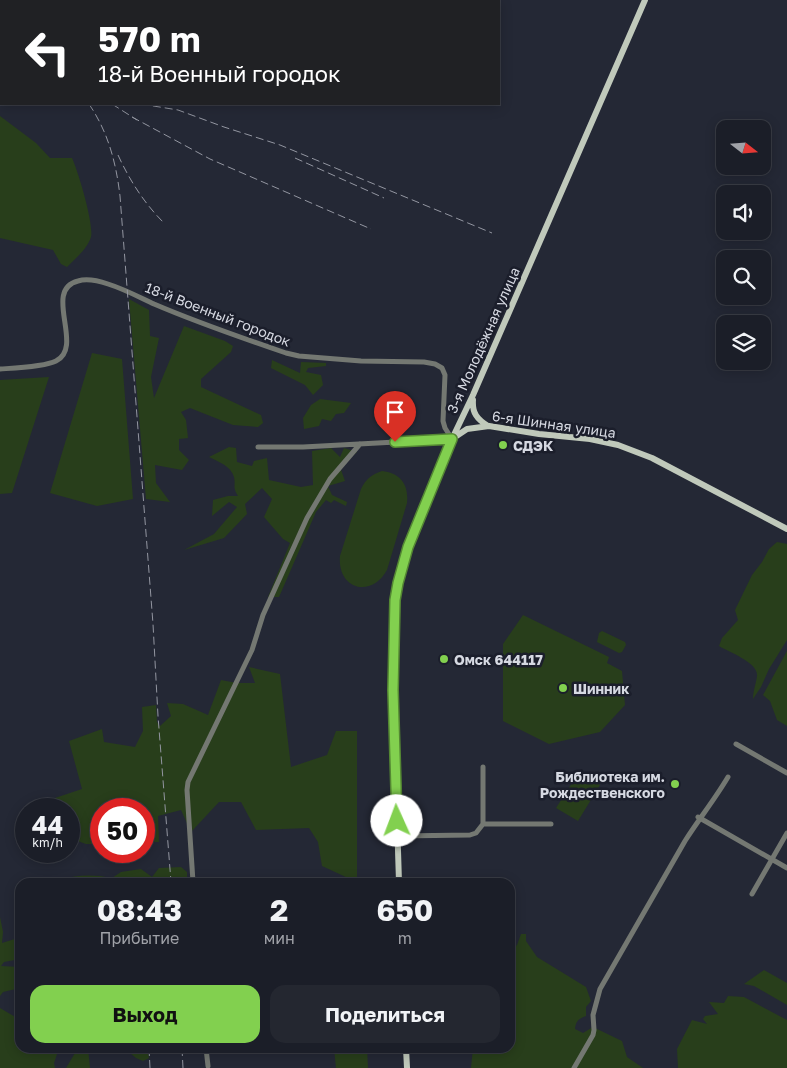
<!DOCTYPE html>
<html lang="ru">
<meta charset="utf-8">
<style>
body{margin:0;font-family:"Golos Text",sans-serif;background:#242730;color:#f1f3f6;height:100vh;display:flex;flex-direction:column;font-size:19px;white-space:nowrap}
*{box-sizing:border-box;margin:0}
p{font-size:16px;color:#a0a2a8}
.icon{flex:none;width:28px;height:28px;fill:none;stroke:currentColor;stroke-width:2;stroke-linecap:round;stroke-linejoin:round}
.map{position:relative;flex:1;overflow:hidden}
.details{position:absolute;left:15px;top:878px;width:500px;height:175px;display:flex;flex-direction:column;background:#1b1e28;border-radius:15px;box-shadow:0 2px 12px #0003,0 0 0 1px #393c45}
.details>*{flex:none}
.guide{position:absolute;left:0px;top:0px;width:500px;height:105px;box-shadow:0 2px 12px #0003,0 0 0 1px #393c45;background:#202124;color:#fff;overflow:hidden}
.needle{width:32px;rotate:107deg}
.controls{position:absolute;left:716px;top:120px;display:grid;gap:10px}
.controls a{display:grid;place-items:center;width:55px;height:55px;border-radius:10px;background:#1b1e28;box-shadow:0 2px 12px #0003,0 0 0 1px #393c45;font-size:25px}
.speed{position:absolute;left:15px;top:798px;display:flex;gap:10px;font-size:25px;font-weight:700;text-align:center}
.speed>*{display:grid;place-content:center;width:65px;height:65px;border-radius:50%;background:#1b1e28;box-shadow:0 2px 12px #0003,0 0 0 1px #393c45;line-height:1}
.speed small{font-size:12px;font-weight:400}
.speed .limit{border:8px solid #d22;background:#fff;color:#111}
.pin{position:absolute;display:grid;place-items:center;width:42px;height:42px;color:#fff;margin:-51px -21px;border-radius:50% 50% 50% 0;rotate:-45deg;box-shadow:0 0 5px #0007}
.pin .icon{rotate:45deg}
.me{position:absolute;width:55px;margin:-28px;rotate:358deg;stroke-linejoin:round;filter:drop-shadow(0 0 4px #0008)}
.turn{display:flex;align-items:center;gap:18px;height:105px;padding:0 15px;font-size:22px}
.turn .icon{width:65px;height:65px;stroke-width:2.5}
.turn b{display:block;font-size:35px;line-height:42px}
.eta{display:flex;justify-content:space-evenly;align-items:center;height:85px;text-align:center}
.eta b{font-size:30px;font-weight:700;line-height:35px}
.cta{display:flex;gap:10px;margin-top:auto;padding:10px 15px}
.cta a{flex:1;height:58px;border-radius:15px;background:#82d04f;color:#111;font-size:20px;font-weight:700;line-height:58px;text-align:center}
.cta a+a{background:#242730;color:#f1f3f6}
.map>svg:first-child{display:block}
</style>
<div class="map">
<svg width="787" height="1068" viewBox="0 0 787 1068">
<rect width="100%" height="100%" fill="#242835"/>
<path fill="#283e1b" d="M0 116 36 143 50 158H72C78 171 94 224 91 237 87 249 76 258 67 267L61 264 53 250 0 238Z
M129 299 149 310 150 336 159 338 151 377 154 398 184 326 225 341 233 346 231 352 201 379V387L261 415 263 423 258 427 233 425 190 408 181 412 186 420 188 438 179 439V450L189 460 182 470 155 465 156 483 170 502 146 499Z
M92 353 122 359 133 499 97 506 50 493Z
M272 360 300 373 301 362 326 363V366L308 368 306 372 321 375 323 385 313 395 305 385 271 368Z
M49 377 12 493 0 494V380Z
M320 399 351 403 344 413 336 414 331 421 322 419 319 426 304 429 303 418 311 405Z
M229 447 236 448 237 462 252 466 254 461 267 458 269 480 301 487 313 485 312 451 331 448 340 457 344 448 357 452 340 467 345 481 328 486 332 495 347 502 346 506 334 500 331 503 326 500 316 512 279 597H268L290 543 283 539 264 517 272 499 262 488 245 504 247 514 224 538 184 550 214 534 237 507 229 502 212 516 213 500 228 496H238C232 486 236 486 234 477 231 466 219 462 209 457Z
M382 471C400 473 409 484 407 503L387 570C371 599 337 589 340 556L361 489C366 479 371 475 382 471Z
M777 542 787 544V640L769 669 761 687 753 699C753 691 756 684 757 676 759 663 729 652 719 646L722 638 738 620 735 610 752 575 762 562 769 549Z
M523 615 609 657 607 663 622 671 625 705 600 732 549 744 503 721V644Z
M602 631 625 642 626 645 622 652 619 653 597 642 599 633Z
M787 651V726L777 720 770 701 763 695Z
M249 667 280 674 291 767 327 755 336 731H357V882H351L348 878 322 866 318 842 309 828 256 830 241 802H219L191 832 181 810 158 816 159 842H144V809H101V844H86L69 838V809H38L49 800 82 789 69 741 102 729 104 742 135 747 143 731 142 707 156 705 157 722 160 726 171 716 167 703 183 704 208 715 221 680 237 683H255Z
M579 772 600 785 578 821 556 808Z
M181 867 187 872V877L174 882H56L57 880C77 875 92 874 112 878L121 872 141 869 152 877 159 868Z
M0 917 3 932 2 943 18 938 20 930V959L4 962 1 966 20 967V988L3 992 0 996Z
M521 934H526V941L537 957 586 987 591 1001 586 1007V1016C578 1019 576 1021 575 1029L583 1033 593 1027 622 1041 627 1057 643 1068H471L473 1048H510V953L517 945Z
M764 970 787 983V1005L754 986 744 984Z
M728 996 744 997 787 1020V1068H678L677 1049 692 1020 707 1024 703 1019 705 1016 718 1014 709 1002 724 1003Z
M0 1008 17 1018 20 1016V1048H59L54 1063 55 1068H0Z
M78 1048H88L90 1068H66Z
M124 1048H147L149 1058 143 1061 136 1058Z
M334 1048H367L368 1068H336Z"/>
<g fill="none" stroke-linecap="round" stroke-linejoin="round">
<path stroke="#747872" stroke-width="5" d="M0 38 1 39
M0 369C15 368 44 367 56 361 85 347 42 290 78 281 88 278 99 281 108 284 124 289 139 297 154 304 196 322 242 338 286 353L299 356 361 361 424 362 435 364 442 368 445 375 443 421 445 428 452 439
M258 447H303L452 439
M736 744 787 773
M698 817 787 868
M483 824H551
M398 836 470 835 476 833 483 824V767
M193 882 187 790 188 782 252 650 263 615 307 518 330 479 360 444
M752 894 787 833
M206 1048 208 1066
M574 1068 593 1035 594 1030 593 1015 600 989 685 841C699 819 715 799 728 777"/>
<path stroke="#c0c9bb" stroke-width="6" d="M473 400C472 413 477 419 488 426
M455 437 467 429 489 426 539 434 590 439 618 445 652 458 787 529
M399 882 393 690 394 624 398 583 408 547 452 439 473 395 645 0
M406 1048 407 1068"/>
<path stroke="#9396a1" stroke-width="1" stroke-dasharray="8 4" stroke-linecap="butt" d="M38 1H89
M0 3H1
M0 22H1
M0 32 1 33
M89 104C108 132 116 162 120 196L153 624 158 716 171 882
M112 104 137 120
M141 104 178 110 224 127 280 145 492 233
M132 117 210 159 371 229
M118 155C130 181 144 203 164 223
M295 158 384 198
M149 1048 150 1068
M182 1048 183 1068"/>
</g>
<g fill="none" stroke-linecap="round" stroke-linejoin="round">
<defs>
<path id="route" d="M395 442 452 439 408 547 398 583 395 600 393 690 397 821"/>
</defs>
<use href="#route" stroke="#548733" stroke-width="12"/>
<use href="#route" stroke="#82d04f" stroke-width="9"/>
</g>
<g fill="#82d04f" stroke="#1b1e2b" stroke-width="2">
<circle cx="503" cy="445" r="5"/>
<circle cx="444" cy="659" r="5"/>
<circle cx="563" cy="688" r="5"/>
<circle cx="675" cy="784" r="5"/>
</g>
<g text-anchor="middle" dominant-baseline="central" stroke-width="5" stroke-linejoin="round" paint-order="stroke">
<g font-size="14" fill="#d6d9e2" stroke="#1b1e2b">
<text transform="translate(218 314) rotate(21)">18-й Военный городок</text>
<text transform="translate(483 340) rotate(-66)">3-я Молодёжная улица</text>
<text transform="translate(554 424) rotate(8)">6-я Шинная улица</text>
</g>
<g font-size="14" font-weight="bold" fill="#d6d9e2" stroke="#1b1e2b" text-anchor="start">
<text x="513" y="445">СДЭК</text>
<text x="454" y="659">Омск 644117</text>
<text x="573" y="688">Шинник</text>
<text x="665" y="776" text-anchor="end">Библиотека им.<tspan x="665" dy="16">Рождественского</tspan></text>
</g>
</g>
</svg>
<div class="controls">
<a><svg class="needle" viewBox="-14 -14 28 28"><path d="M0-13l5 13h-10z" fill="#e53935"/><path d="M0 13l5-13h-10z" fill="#a0a2a8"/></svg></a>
<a><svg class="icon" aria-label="sound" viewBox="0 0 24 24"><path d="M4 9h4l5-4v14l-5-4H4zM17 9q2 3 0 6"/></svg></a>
<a><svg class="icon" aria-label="search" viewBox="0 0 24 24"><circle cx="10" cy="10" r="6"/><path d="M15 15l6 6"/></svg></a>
<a><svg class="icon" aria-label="layers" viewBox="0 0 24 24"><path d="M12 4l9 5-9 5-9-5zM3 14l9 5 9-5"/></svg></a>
</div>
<div class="speed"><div>44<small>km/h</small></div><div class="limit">50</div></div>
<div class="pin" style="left:395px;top:442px;background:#d93025"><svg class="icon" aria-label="arrive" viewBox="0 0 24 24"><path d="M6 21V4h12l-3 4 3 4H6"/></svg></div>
<svg class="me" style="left:397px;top:821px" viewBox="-20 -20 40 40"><circle r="19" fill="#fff"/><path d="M0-13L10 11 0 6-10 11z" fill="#82d04f"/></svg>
<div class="guide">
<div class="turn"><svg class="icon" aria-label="left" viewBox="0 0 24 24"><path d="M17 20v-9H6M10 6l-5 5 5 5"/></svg><div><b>570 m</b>18-й Военный городок</div></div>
</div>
<section class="details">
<div class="eta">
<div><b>08:43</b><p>Прибытие</p></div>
<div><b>2</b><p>мин</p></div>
<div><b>650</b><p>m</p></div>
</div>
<div class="cta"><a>Выход</a><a>Поделиться</a></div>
</section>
</div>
